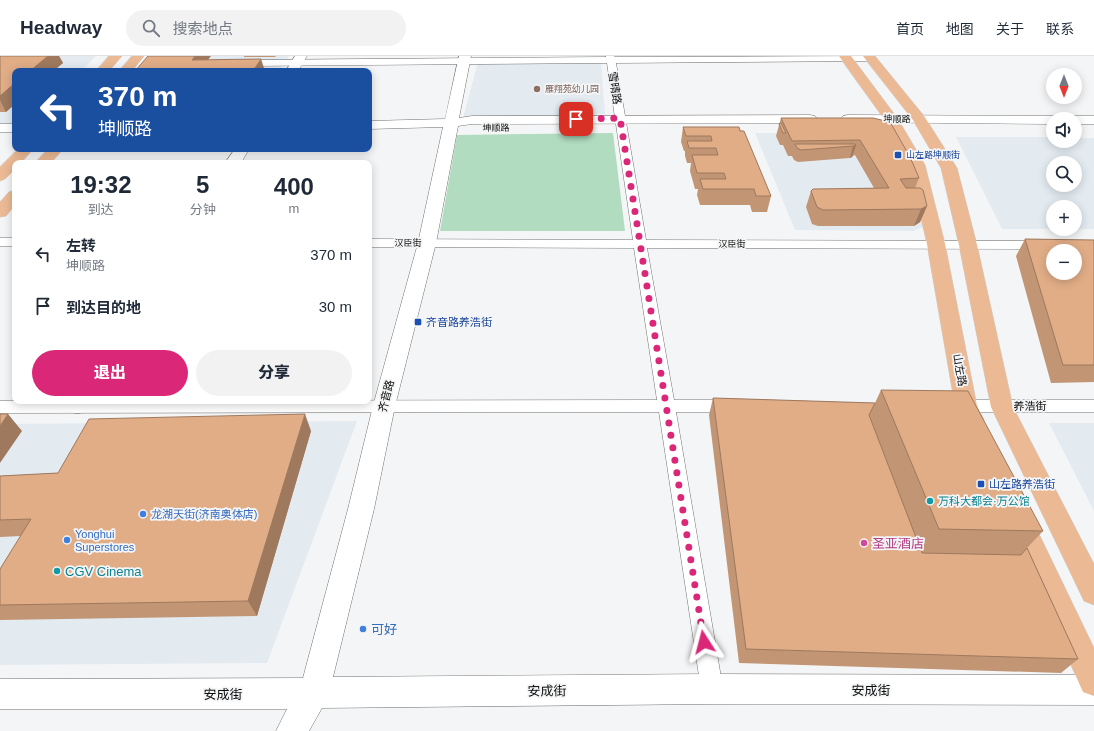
<!DOCTYPE html>
<html lang="zh">
<meta charset="utf-8">
<style>
body{margin:0;font-family:Arial,"Noto Sans SC",sans-serif;background:#f2f2f3;color:#1f2937;height:100vh;display:flex;flex-direction:column;font-size:15px;white-space:nowrap}
*{box-sizing:border-box;margin:0}
p{font-size:13px;color:#747a83}
.icon{flex:none;width:22px;height:22px;fill:none;stroke:currentColor;stroke-width:2;stroke-linecap:round;stroke-linejoin:round}
.map{position:relative;flex:1;overflow:hidden}
.drawer{position:absolute;left:12px;top:104px;width:360px;height:244px;display:flex;flex-direction:column;background:#fff;border-radius:8px;box-shadow:0 2px 10px #0003}
.drawer>*{flex:none}
.hud{position:absolute;left:12px;top:12px;width:360px;height:84px;border-radius:8px;box-shadow:0 2px 10px #0003;background:#1a4fa0;color:#fff;overflow:hidden}
.needle{width:26px;rotate:180deg}
.buttons{position:absolute;left:1046px;top:12px;display:grid;gap:8px}
.buttons a{display:grid;place-items:center;width:36px;height:36px;border-radius:50%;background:#fff;box-shadow:0 2px 10px #0003;font-size:20px}
.pin{position:absolute;display:grid;place-items:center;width:34px;height:34px;color:#fff;margin:-17px;border-radius:8px;box-shadow:0 2px 6px #0006}
.me{position:absolute;width:44px;margin:-22px;rotate:351deg;stroke-linejoin:round;filter:drop-shadow(0 0 3px #0008)}
.turn{display:flex;align-items:center;gap:14px;height:84px;padding:0 20px;font-size:18px}
.turn .icon{width:52px;height:52px;stroke-width:2.5}
.turn b{display:block;font-size:28px;line-height:34px}
.eta{display:flex;justify-content:space-evenly;align-items:center;height:68px;text-align:center}
.eta b{font-size:24px;font-weight:800;line-height:28px}
.primary-button{display:flex;gap:8px;margin-top:auto;padding:8px 20px}
.primary-button a{flex:1;height:46px;border-radius:24px;background:#db2777;color:#fff;font-size:16px;font-weight:800;line-height:46px;text-align:center}
.primary-button a+a{background:#f2f2f3;color:#1f2937}
ul{padding:0;list-style:none}
li{display:flex;align-items:center;gap:12px;height:52px;padding:0 20px}
li div{flex:1}
li b{display:block;font-size:15px}
li em{font-style:normal}
header{display:flex;align-items:center;gap:24px;box-sizing:border-box;height:56px;padding:0 20px;background:#fff;border-bottom:1px solid #e0e1e3}
header strong{font-size:19px}
nav{display:flex;gap:22px;margin-inline-start:auto;font-size:14px}
.search{width:280px;height:36px;background:#f2f2f3;display:flex;align-items:center;gap:10px;box-sizing:border-box;padding:0 14px;border-radius:22px;color:#747a83;font-size:15px}
.map>svg:first-child{display:block}
</style>
<header>
<strong>Headway</strong>
<div class="search"><svg class="icon" aria-label="search" viewBox="0 0 24 24"><circle cx="10" cy="10" r="6"/><path d="M15 15l6 6"/></svg>搜索地点</div>
<nav><a>首页</a><a>地图</a><a>关于</a><a>联系</a></nav>
</header>
<div class="map">
<svg width="1094" height="675" viewBox="0 0 1094 675">
<rect width="100%" height="100%" fill="#f4f5f6"/>
<path fill="#e3ebf1" fill-rule="evenodd" d="M0 0H96L81 15H15V69L0 70Z
M157 0H289L279 15H144Z
M478 6 601 7 605 58 463 62Z
M755 77H868L926 170 913 175 795 174Z
M956 81H1053V85H1075V82H1094V173H1002ZM1053 107H1075V129H1053ZM1053 151H1075V173H1053Z
M357 365 267 607 0 609V368Z
M1049 367H1094V455Z"/>
<path fill="#b1dcc0" d="M613 77 625 175H440L457 79Z"/>
<g fill="none" stroke-linecap="round" stroke-linejoin="round">
<defs>
<path id="street" d="M606 0H614L615 1 874 0 875 2 871 5 616 7 646 184 1044 185 1049 186 1050 189 1049 192 1044 193 647 192 674 344H732L738 346 740 350 738 354 732 356H676L723 633 720 641 712 644 704 641 701 633 659 356 0 357V345L657 344 634 192 369 191V183L633 184 607 7 240 10 236 7 240 4 606 1Z
M0 182H15V190H0Z
M956 344H1094V356H956L950 354 948 350 950 346Z"/>
<path id="secondary" d="M295 0H307L298 15H286Z
M459 0H471L459 62 472 60 810 59 815 60 817 63 815 66 810 67 472 68 458 70 436 187 395 350 374 453 333 621 712 618 1094 619V649L712 648 322 652 309 675H276L287 653H0V623L303 622 348 453 373 350 418 187 443 71 369 73V65L445 63Z
M848 59 1053 60 1059 63H1053V68L843 66 841 63 843 60Z
M1075 60H1094V68H1075V63H1069Z
M0 68H15V76H0Z
M235 93H249L241 107H225Z
M70 345H93C87 356 82 359 70 356L67 350Z"/>
<path id="primary" d="M109 0H122L109 15H96Z
M132 0H144L132 15H119Z
M839 0H851L898 63 925 109 945 188 977 350 984 364 981 370 973 372 965 370 955 350 927 188 909 109 884 63Z
M863 0H875L924 60 957 112 977 189 1013 351 1094 508V549L1084 545 991 351 959 189 941 112 913 64Z
M18 93H33L21 107H15V113L5 123 0 125V111Z
M48 93H63L51 107H35Z
M15 134V149L6 160 0 161V146L9 136Z
M1018 450 1027 453 1094 592V640L1083 636 1005 461 1009 453Z"/>
</defs>
<use href="#street" stroke="#717273" stroke-width="1"/>
<use href="#secondary" stroke="#717273" stroke-width="1"/>
<use href="#primary" stroke="#cecece" stroke-width="1"/>
<use href="#street" fill="#fff" fill-rule="evenodd"/>
<use href="#secondary" fill="#fff" fill-rule="evenodd"/>
<use href="#primary" fill="#ebb994" fill-rule="evenodd"/>
</g>
<path fill="#c29574" d="M0 0H59L63 7 53 15H15V48L6 56H0Z
M244 0H276L275 1H244Z
M781 62H873L919 122 915 132 927 150 920 166 914 170H818L812 168 806 151 811 135 874 132 855 99 853 100 852 101 850 102 798 106 794 104 792 100H788L783 89H780L776 80Z
M683 71H739L771 140 767 156H752L750 149H700L697 139 698 133H695L690 115 691 107H687L685 100V95H684L681 86Z
M1025 183 1094 184V326L1051 327 1016 200Z
M881 334 1043 475 1027 492 1078 603 1061 617 739 607 709 359 713 342 875 347Z
M311 375 257 560 0 564V513L21 480 0 481V420L58 417Z"/>
<path fill="#9e795e" d="M48 0H59L63 7 53 15H30Z
M195 0H211L199 15 192 4Z
M261 3 265 15H253Z
M15 27V48L6 56 0 44V40Z
M856 89 852 101 850 102 853 90Z
M927 150 920 166 914 170 921 153Z
M8 358 22 375 0 407V370Z
M305 358 311 375 257 560 248 545Z"/>
<path fill="#e1ad87" stroke="#9e795e" fill-rule="evenodd" d="M0 0H48L30 15H15V27L0 40Z
M148 0H195L192 4 261 3 253 15H135Z
M781 62H873L890 66 910 101 919 122 900 123 906 132H920L923 134 927 150 921 153 823 154 817 151 811 135 813 133 889 132 860 84 792 85Z
M781 67 786 77H783L779 68Z
M683 71H739L740 75H744L771 140H756L754 133H703L700 123H726L724 117H697L692 99H718L716 92H689L687 85H712L711 80H686Z
M795 88H855L856 89 853 90 801 94 797 92Z
M1025 183 1094 184V309H1063ZM1053 195H1075V217H1053Z
M881 334 968 335 1043 475 939 473Z
M713 342 875 347 869 359 922 497 1021 499 1027 492 1078 603 746 593Z
M0 358H8L0 370Z
M305 358 248 545 0 549V513L31 463 0 464V420L58 417 89 363Z"/>
<g fill="none" stroke-linecap="round" stroke-linejoin="round">
<path stroke="#db2777" stroke-width="7" stroke-dasharray="0 12.6" d="M576 63 620 62 704 586"/>
</g>
<circle fill="#8d6e63" stroke="#f4f5f6" stroke-width="1.5" cx="537" cy="33" r="4"/>
<g fill="#1a4fb4" stroke="#f4f5f6" stroke-width="1.5">
<rect x="894" y="95" width="8" height="8" rx="2"/>
<rect x="414" y="262" width="8" height="8" rx="2"/>
<rect x="977" y="424" width="8" height="8" rx="2"/>
</g>
<g fill="#0f9aa8" stroke="#f4f5f6" stroke-width="1.5">
<circle cx="930" cy="445" r="4"/>
<circle cx="57" cy="515" r="4"/>
</g>
<g fill="#3f7fe0" stroke="#f4f5f6" stroke-width="1.5">
<circle cx="143" cy="458" r="4"/>
<circle cx="67" cy="484" r="4"/>
<circle cx="363" cy="573" r="4"/>
</g>
<circle fill="#d1479c" stroke="#f4f5f6" stroke-width="1.5" cx="864" cy="487" r="4"/>
<g text-anchor="middle" dominant-baseline="central" stroke-width="3.5" stroke-linejoin="round" paint-order="stroke">
<g font-size="9" fill="#785e54" stroke="#f4f5f6" text-anchor="start">
<text x="545" y="33">雁翔苑幼儿园</text>
</g>
<g font-size="9" fill="#0c0c0c" stroke="#f4f5f6">
<text x="897" y="63">坤顺路</text>
<text transform="translate(496 72) rotate(-1)">坤顺路</text>
<text x="408" y="187">汉臣街</text>
<text x="732" y="188">汉臣街</text>
</g>
<g font-size="9" fill="#164399" stroke="#f4f5f6" text-anchor="start">
<text x="906" y="99">山左路坤顺街</text>
</g>
<g font-size="11" fill="#0c0c0c" stroke="#f4f5f6">
<text transform="translate(615 32) rotate(81)">雪晴路</text>
<text transform="translate(960 314) rotate(80)">山左路</text>
<text transform="translate(386 340) rotate(-76)">齐音路</text>
<text transform="translate(1030 350) rotate(-1)">养浩街</text>
</g>
<g font-size="11" fill="#164399" stroke="#f4f5f6" text-anchor="start">
<text x="426" y="266">齐音路养浩街</text>
<text x="989" y="428">山左路养浩街</text>
</g>
<g font-size="11" fill="#0d838f" stroke="#f4f5f6" text-anchor="start">
<text x="938" y="445">万科大都会·万公馆</text>
</g>
<g font-size="11" fill="#366cbe" stroke="#f4f5f6" text-anchor="start">
<text x="151" y="458">龙湖天街(济南奥体店)</text>
<text x="75" y="478">Yonghui<tspan x="75" dy="13">Superstores</tspan></text>
</g>
<g font-size="13" fill="#b23c85" stroke="#f4f5f6" text-anchor="start">
<text x="872" y="487">圣亚酒店</text>
</g>
<g font-size="13" fill="#0d838f" stroke="#f4f5f6" text-anchor="start">
<text x="65" y="515">CGV Cinema</text>
</g>
<g font-size="13" fill="#366cbe" stroke="#f4f5f6" text-anchor="start">
<text x="371" y="573">可好</text>
</g>
<g font-size="13" fill="#0c0c0c" stroke="#f4f5f6">
<text x="871" y="634">安成街</text>
<text transform="translate(547 635) rotate(-1)">安成街</text>
<text x="223" y="638">安成街</text>
</g>
</g>
</svg>
<div class="buttons">
<a><svg class="needle" viewBox="-14 -14 28 28"><path d="M0-13l5 13h-10z" fill="#e53935"/><path d="M0 13l5-13h-10z" fill="#747a83"/></svg></a>
<a><svg class="icon" aria-label="sound" viewBox="0 0 24 24"><path d="M4 9h4l5-4v14l-5-4H4zM17 9q2 3 0 6"/></svg></a>
<a><svg class="icon" aria-label="search" viewBox="0 0 24 24"><circle cx="10" cy="10" r="6"/><path d="M15 15l6 6"/></svg></a>
<a>+</a>
<a>−</a>
</div>
<div class="pin" style="left:576px;top:63px;background:#d93025"><svg class="icon" aria-label="arrive" viewBox="0 0 24 24"><path d="M6 21V4h12l-3 4 3 4H6"/></svg></div>
<svg class="me" style="left:704px;top:586px" viewBox="-20 -20 40 40"><path d="M0-17L14 15 0 8-14 15z" fill="#db2777" stroke="#fff" stroke-width="4"/></svg>
<div class="hud">
<div class="turn"><svg class="icon" aria-label="left" viewBox="0 0 24 24"><path d="M17 20v-9H6M10 6l-5 5 5 5"/></svg><div><b>370 m</b>坤顺路</div></div>
</div>
<section class="drawer">
<div class="eta">
<div><b>19:32</b><p>到达</p></div>
<div><b>5</b><p>分钟</p></div>
<div><b>400</b><p>m</p></div>
</div>
<ul>
<li><svg class="icon" aria-label="left" viewBox="0 0 24 24"><path d="M17 20v-9H6M10 6l-5 5 5 5"/></svg><div><b>左转</b><p>坤顺路</p></div><em>370 m</em></li>
<li><svg class="icon" aria-label="arrive" viewBox="0 0 24 24"><path d="M6 21V4h12l-3 4 3 4H6"/></svg><div><b>到达目的地</b></div><em>30 m</em></li>
</ul>
<div class="primary-button"><a>退出</a><a>分享</a></div>
</section>
</div>
